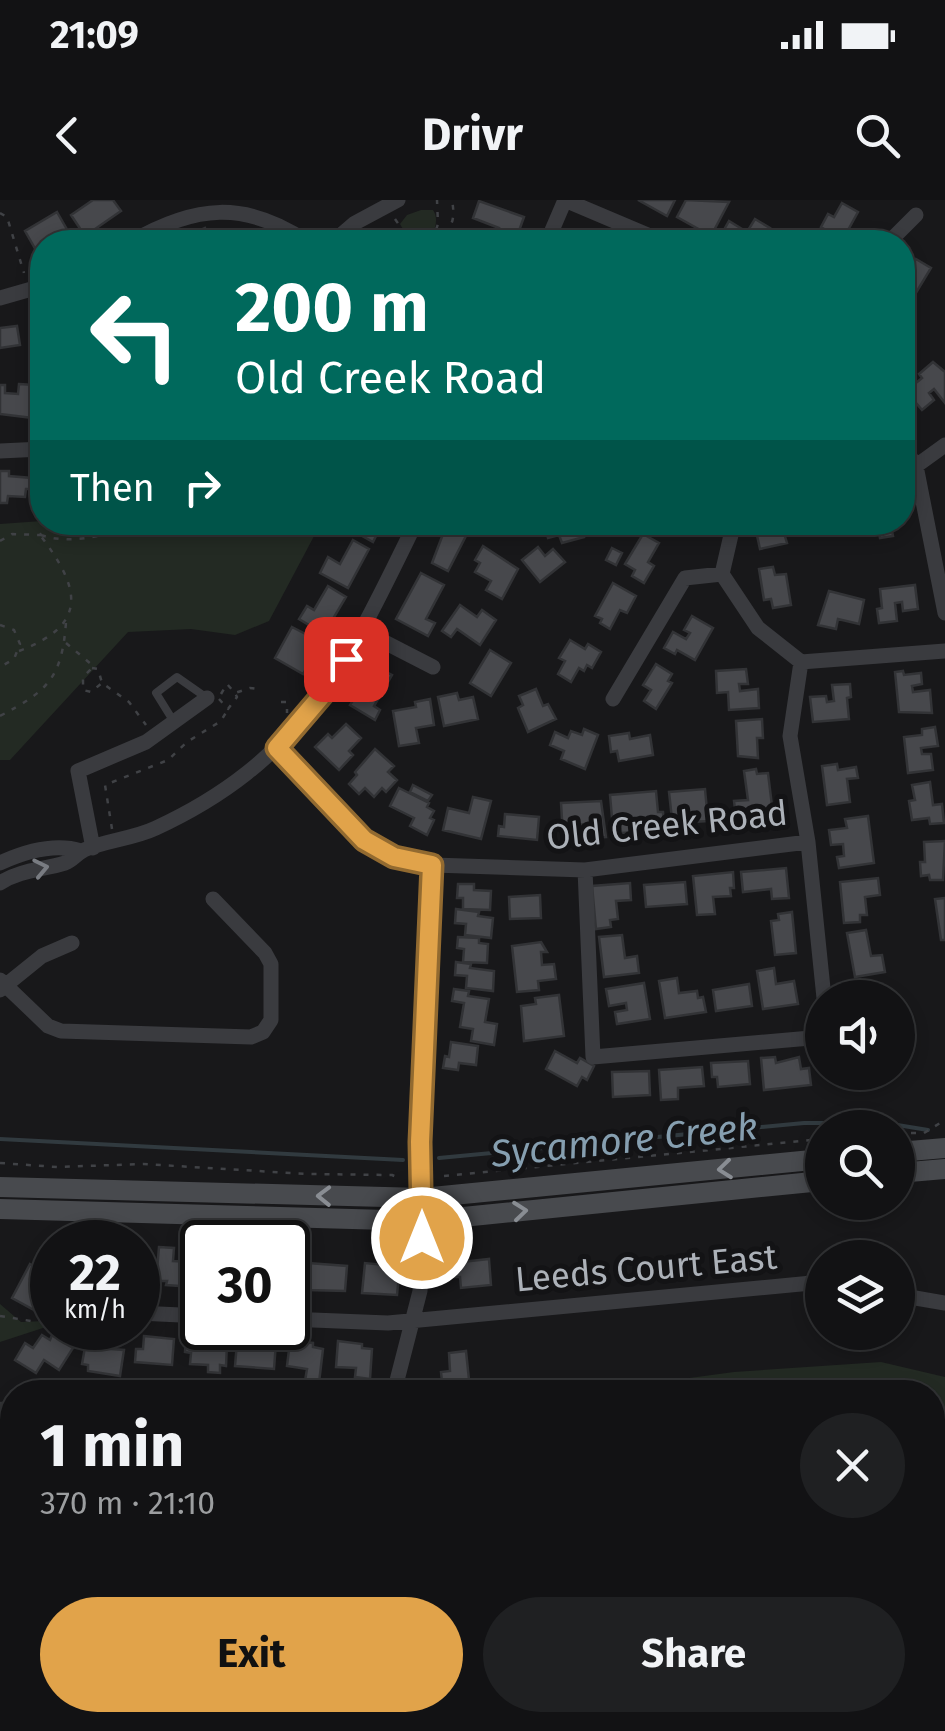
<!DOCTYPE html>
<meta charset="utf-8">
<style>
body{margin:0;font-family:"Fira Sans",sans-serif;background:#1f2022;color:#f1f3f6;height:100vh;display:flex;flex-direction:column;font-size:38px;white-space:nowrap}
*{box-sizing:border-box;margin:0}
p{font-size:32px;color:#9c9ea0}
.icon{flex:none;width:55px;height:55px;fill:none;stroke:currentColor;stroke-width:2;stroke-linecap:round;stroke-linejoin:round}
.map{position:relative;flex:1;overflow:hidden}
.panel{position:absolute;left:0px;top:1180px;width:945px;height:352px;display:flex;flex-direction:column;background:#121214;border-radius:40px 40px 0 0;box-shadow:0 5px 15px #0003,0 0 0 2px #313234}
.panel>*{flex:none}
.top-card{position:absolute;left:30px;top:30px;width:885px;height:305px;border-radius:40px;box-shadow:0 5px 15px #0003,0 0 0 2px #313234;background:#00695c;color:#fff;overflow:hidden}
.fabs{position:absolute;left:805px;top:780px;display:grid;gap:20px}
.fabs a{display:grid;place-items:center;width:110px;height:110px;border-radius:50%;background:#121214;box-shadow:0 5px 15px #0003,0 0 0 2px #313234;font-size:50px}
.speed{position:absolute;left:30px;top:1020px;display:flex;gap:20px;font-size:50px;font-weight:700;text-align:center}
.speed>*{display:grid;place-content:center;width:130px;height:130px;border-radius:50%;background:#121214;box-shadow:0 5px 15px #0003,0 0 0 2px #313234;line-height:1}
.speed small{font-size:25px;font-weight:400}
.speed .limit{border:5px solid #111;border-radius:15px;background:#fff;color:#111}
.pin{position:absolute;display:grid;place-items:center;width:85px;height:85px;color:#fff;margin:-42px;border-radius:20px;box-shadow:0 5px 15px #0006}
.me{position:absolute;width:110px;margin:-55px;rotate:0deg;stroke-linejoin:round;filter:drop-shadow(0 0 8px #0008)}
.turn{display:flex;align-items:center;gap:35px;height:210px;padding:0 40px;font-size:45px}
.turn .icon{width:130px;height:130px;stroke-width:2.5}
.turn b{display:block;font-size:70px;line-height:85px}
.then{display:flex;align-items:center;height:95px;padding:0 40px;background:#0003;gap:20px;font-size:38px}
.round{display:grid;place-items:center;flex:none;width:105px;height:105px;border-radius:52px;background:#1f2022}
.headline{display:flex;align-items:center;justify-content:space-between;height:170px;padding:0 40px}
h1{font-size:60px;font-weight:700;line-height:75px}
.primary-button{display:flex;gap:20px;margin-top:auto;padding:20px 40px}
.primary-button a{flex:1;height:115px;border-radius:60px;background:#e1a34a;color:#111;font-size:40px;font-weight:700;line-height:115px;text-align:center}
.primary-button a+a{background:#1f2022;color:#f1f3f6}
.status{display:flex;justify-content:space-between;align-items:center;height:70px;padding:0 50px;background:#121214;direction:ltr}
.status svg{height:28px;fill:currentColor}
header{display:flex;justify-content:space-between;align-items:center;height:130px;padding:0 40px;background:#121214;font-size:45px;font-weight:700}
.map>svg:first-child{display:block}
</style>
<div class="status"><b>21:09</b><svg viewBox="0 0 49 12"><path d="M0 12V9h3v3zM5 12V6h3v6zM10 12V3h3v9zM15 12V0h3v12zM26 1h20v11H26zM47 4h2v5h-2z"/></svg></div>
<header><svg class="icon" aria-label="back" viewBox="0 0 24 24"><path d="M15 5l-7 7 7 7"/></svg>Drivr<svg class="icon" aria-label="search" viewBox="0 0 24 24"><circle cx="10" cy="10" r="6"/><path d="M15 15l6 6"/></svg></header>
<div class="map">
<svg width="945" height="1531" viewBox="0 0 945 1531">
<rect width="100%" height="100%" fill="#18181a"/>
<path fill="#232a23" d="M421 10H433C439 19 435 29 431 38L415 42 408 38 400 24 407 15Z
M42 321V322L321 323 269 421 235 435 191 429 128 432 10 560H0V324Z
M0 1104 21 1122 45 1121 46 1127 0 1142Z
M881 1162 945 1177V1494L933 1514 932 1192H586L734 1172Z
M869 1520H929L922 1531H878Z
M0 1526 163 1530 178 1531H0Z"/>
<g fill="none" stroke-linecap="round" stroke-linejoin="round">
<path stroke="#313a3f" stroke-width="4" d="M0 939 403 960
M439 958 804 923H885L928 930"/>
</g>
<path fill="#47484c" stroke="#323336" stroke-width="2.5" d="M93 0H113L121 11 85 36 71 15Z
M638 0H675L667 16Z
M686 0 729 2 711 36 677 17Z
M479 1 524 17 515 42H494L499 28 473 18Z
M842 3 858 12 847 32 854 36 850 42H822L829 32 821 27 828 14 834 17Z
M57 12 73 40 42 42 41 59 25 31Z
M755 19 770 28 762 42H717L729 21 747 32Z
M205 28 212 42H191L188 36Z
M916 59 931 68 911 101 902 96V75L905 77Z
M17 126 20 145 0 148V128Z
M933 162 945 172V203L934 189 929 193 934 200 922 210 906 191 922 178 919 174Z
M19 184 35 185 33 218 0 214V185H5V193L18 194Z
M0 271H9V276L32 278 31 289H26L25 297 8 296 7 303H0Z
M356 322H374L380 328 373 342 357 333 362 326Z
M444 322H456L469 330 448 371 432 363 443 334 439 332Z
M556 322H580L584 337 562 343 559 335 548 338 545 327Z
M764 322H790L791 331 784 333 787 343 760 349 756 331 765 329Z
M864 322H890L893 336 880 338 879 333 866 335Z
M643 334 659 343 648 362 654 366 644 383 632 376 635 370 625 364Z
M353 340 369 349 348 388 320 373 328 357 340 364Z
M483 346 518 369 502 399 486 390 491 381 475 372 480 363 475 360Z
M538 347 545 356 553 349 565 362 540 382 522 360Z
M612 348 622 353 616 365 606 360Z
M773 367 775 375 786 374 791 405 773 408 771 399 764 400 759 369Z
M421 373 444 385 426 419 435 423 428 436 396 419Z
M613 383 636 396 627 413 620 410 610 429 600 423 602 419 595 416Z
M915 385 918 409 903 411 902 402 895 403 897 421 879 423 877 409 882 408 880 389Z
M328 386 346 397 324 434 299 419 307 406 314 410Z
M829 391 864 400 859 424 838 419 836 429 818 425Z
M460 405 477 417 482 410 496 420 480 445 457 429 451 437 442 431Z
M692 416 713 428 695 460 677 450 675 454 664 448 673 432 686 439 690 433 684 430Z
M292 427 321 442 303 474 275 458Z
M570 440 585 449 588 444 601 452 592 468 587 465 584 471 579 468 571 482 558 474 565 461 559 458Z
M490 450 511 463 491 496 470 483Z
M656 464 672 474 668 481 672 483 656 509 644 501 651 490 643 485Z
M375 466 392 475 374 506 380 510 375 520 350 505Z
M746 469 748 484H739L740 491 758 489 759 508 729 510 728 492 717 493 716 471Z
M903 471 904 475 921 473 922 484 912 486 913 492 930 490 932 513 899 512 895 472Z
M850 484 851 497 847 498 849 519 813 522 810 497 826 496 827 502 834 501 832 485Z
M536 489 543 506 548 504 556 519 528 532 518 508 523 505 519 496Z
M457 493 459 500 473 497 478 519 444 526 438 497Z
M430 499 434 525 416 528 419 543 399 546 393 511 416 507 415 502Z
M762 519 763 538H757L758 558 738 556 736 521Z
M346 524 361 538 349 551 353 555 339 570 315 547 328 534 332 538Z
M935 527 938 546 921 548 922 554H931L933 570 908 573 904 537 922 535V529Z
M584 529 598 535 585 569 561 559 564 551 550 545 555 532 568 538 571 531 582 535Z
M629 533 630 539 650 535 653 555 619 561 617 551 611 552 609 536Z
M375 549 394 566 388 572 397 580 386 592 382 588 374 597 365 588 359 594 349 584 357 575 355 572Z
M837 564 838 570 856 567 858 578 847 579 850 602 827 605 822 566Z
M756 569 757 574 768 573 773 614 736 618 734 601 748 600 744 571Z
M930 582 933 605 942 604 944 623 930 624 929 618 912 620 909 601 915 600 912 585Z
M413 585 432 595 428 601 410 592Z
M399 588 429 603 427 607 434 611 430 618 434 620 427 635 410 626 414 618 390 606Z
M705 589 708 621 691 622 692 628 673 629 669 592Z
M656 591 658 612H663L664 627 648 629 647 621H637V632L621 633 620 617 612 618 610 595Z
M473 597 491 601 481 639 443 630 448 608 469 613Z
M601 601 606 637 587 638 586 624 577 625 578 635 563 636 561 603Z
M505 614 539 617 537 640 498 636 499 626 504 627Z
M868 616 874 663 839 668 837 657 844 656 843 644 831 645 829 630 847 628 845 619Z
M945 641 943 680H930L929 675 921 676 920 662H925L924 642Z
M786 668 789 698 772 699 771 689 743 692 741 672Z
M733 672 734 688H730L731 696 713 697 715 714 697 715 693 676Z
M878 678 880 695 865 697 867 715H860V722L844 723 840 682Z
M685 682 687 704 646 707 644 685Z
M630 683 631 700 616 701 618 719 610 720 611 727 596 729 592 686Z
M458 684H474V690L491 691 490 710 463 709V698H457Z
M540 695 541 718 510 719 509 697Z
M945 698V740H941L935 699Z
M456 709 479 712 478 716 493 718 491 738 465 735 466 724 455 723Z
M792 712 796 753 775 755 771 721 779 720 778 714Z
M866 730 871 756 882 755 885 772 855 777 847 733Z
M622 735 625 758 637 756 639 773 604 777 599 737Z
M458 737 479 738V743L488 744 487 763 463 762 464 749 457 748Z
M541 742 547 752H541L542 765 554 764 556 779 538 781 539 790 517 792 512 746Z
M456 762 471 764 470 768 494 771 493 791 466 788 467 776 455 775Z
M774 768 776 784 794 781 798 804 763 809 757 771Z
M677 778 679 793 697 791 698 798 703 797 706 812 665 818 659 781Z
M644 783 650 819 617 824 615 812 627 810 626 803 609 806 606 789Z
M749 784 752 806 716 811 713 790Z
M859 786 870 787 869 792 879 794V798H857Z
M454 789 469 791 468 796 489 799 485 822 497 824 494 845 471 841 473 829 460 827 464 803 452 801Z
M559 795 564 836 524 841 521 806 536 804 535 798Z
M451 842 478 846 476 865 459 863 458 870 443 868 445 856 449 857Z
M555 851 577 863 580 858 594 866 587 880 582 877 577 886 546 869Z
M775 857 776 863 799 857 801 869 809 868 811 885 764 890 761 858Z
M748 861 750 884 718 887 717 877H712L711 863Z
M702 867 704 886 678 888V899L661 900 659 870Z
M649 871 650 895 613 897 612 872Z
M159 1047 174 1048 173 1061 192 1062 191 1073H195L194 1087 166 1085 167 1081H156Z
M288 1052 296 1053 293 1092 288 1091Z
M385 1055 401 1056 397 1095 362 1093 365 1063 384 1065Z
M489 1059 491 1085 461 1088 460 1077H453L452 1063Z
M138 1060 147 1061 145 1084 138 1083Z
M308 1063 347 1066 345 1091 307 1090Z
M30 1064 52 1076 34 1110 12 1098Z
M42 1135 50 1140 52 1135 73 1148 59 1170 44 1160 36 1173 15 1160 25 1143 33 1148Z
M186 1135 207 1136 206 1143 227 1144 226 1166 220 1165V1173L208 1172V1165L190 1164 191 1153 185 1152Z
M144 1136 174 1139 172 1165 135 1162 136 1149H143Z
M290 1141 313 1143V1147L323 1149 319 1183 305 1181 307 1169 287 1166Z
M338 1141 362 1144V1148L372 1149 370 1179 355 1177 356 1168 336 1167Z
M237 1142 276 1143 274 1169 235 1166Z
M85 1147 124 1150 120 1176 88 1171V1165L82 1164Z
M466 1151 470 1189 443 1192 441 1172 450 1171 449 1153Z
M0 1203H12V1230L0 1229Z
M0 1305 12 1307V1333L0 1332Z
M0 1462 12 1463V1488L0 1487Z
M591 1520H609L601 1531 587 1526Z
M700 1520H713L723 1531H700L705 1526Z
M805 1520H822L824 1522 813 1530Z
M844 1520H852L857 1525 849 1531H831Z"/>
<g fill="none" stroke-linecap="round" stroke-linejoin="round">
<path stroke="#404246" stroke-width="2.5" stroke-dasharray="5 8" stroke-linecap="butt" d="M0 13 7 17 24 73
M395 19 411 42
M432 42 438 24 437 0
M435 42C451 28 456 23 452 0
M37 108 42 138
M41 335C73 346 110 334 141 322
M0 341 12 334 40 335 49 322
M0 425 14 430 20 444 14 459 0 467
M66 443 91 464 92 468 83 477V490L91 492 102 483
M19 451C91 424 79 386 40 335
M92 468 98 469 102 483 129 502 146 525
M221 494 227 484 235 493 250 488 259 489
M219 499 228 509 237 497 235 493
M281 502H287V513
M0 516C47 491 62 479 66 422
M112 629 105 585 168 560 187 542 221 521 228 509
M898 933H916
M924 933 945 920
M0 963 57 967 143 964 307 974 392 975 401 979
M444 976 822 939
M0 1116 31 1121 52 1118"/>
<path stroke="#3a3b3f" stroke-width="8" d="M174 522 156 493 177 477 207 498"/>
<path stroke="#3a3b3f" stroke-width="15" d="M565 0 664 42
M131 42C195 5 245 0 307 42
M333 42 355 23 398 0
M547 42 565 0
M889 42 916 15
M0 98 42 86
M902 244 916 266 945 413
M0 251 42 249
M916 266 945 245
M734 322 722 374 758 428 801 462 945 451
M363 431 433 467
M801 462 790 536 808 642 824 798
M613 499 685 378 722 374
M277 548 364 640 394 657 433 665 585 670 808 642
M93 648 78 571 146 542 207 498
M0 663C24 652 55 643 81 651
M585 670 593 857 822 837
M0 683C20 670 42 670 65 663 73 660 76 654 84 650 106 640 133 639 156 628 305 559 348 461 416 322
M0 780 48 826 61 831 251 837 263 832 271 820V764L265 753 213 699
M0 790 42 756 72 743
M898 1095 945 1103
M138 1113 202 1116
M288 1119 388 1123 822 1082
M394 1192 420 1091 423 1021 420 942 433 665
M0 1269H12
M0 1437 12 1438
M530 1520 544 1531
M758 1520 769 1531"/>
<path stroke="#484a4e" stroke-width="20" d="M898 952 945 948
M898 973 945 969
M0 987 422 998 822 959
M0 1009 423 1021 822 981"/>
</g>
<defs><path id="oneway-chevron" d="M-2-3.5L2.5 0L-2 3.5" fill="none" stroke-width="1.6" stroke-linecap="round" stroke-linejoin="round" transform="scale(2.5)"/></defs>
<use stroke="#797c82" href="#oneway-chevron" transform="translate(41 668) rotate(-12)"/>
<g stroke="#898d93">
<use href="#oneway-chevron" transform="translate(725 969) rotate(174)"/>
<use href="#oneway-chevron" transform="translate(324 996) rotate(-179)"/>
<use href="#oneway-chevron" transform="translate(520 1011) rotate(-6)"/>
</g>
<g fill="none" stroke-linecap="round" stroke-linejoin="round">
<defs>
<path id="route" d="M346 459 329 487 277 548 364 640 394 657 432 665 420 942 422 1038"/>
</defs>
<use href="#route" stroke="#926a30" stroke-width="25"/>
<use href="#route" stroke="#e1a34a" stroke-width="18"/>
</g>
<g text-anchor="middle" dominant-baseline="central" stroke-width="10" stroke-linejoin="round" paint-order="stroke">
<g font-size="35" fill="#acb1b8" stroke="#131315">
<text transform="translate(667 625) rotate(-6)">Old Creek Road</text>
<text transform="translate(646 1068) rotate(-5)">Leeds Court East</text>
</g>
<g font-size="38" font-style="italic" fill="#869fb0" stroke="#131315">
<text transform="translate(624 940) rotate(-6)">Sycamore Creek</text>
</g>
</g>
</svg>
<div class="fabs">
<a><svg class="icon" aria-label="sound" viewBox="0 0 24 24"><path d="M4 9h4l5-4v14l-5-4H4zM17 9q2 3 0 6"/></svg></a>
<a><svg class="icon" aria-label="search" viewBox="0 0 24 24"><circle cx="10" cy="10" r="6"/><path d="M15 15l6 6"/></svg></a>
<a><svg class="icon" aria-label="layers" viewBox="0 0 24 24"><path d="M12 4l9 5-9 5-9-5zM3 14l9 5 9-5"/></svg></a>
</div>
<div class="speed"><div>22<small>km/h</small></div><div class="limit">30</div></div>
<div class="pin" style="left:346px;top:459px;background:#d93025"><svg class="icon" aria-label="arrive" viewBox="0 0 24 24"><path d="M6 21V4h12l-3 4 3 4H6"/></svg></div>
<svg class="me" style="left:422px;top:1038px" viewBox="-20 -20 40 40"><circle r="17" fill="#e1a34a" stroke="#fff" stroke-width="3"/><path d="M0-11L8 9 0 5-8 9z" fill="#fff"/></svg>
<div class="top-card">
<div class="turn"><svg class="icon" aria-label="left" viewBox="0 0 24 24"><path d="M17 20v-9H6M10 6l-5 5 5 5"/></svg><div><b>200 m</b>Old Creek Road</div></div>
<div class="then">Then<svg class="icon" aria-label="right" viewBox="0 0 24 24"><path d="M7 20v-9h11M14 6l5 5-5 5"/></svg></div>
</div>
<section class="panel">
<div class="headline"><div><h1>1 min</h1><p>370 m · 21:10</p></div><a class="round"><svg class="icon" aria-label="close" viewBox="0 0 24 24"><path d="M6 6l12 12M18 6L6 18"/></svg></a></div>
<div class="primary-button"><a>Exit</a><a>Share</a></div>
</section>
</div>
